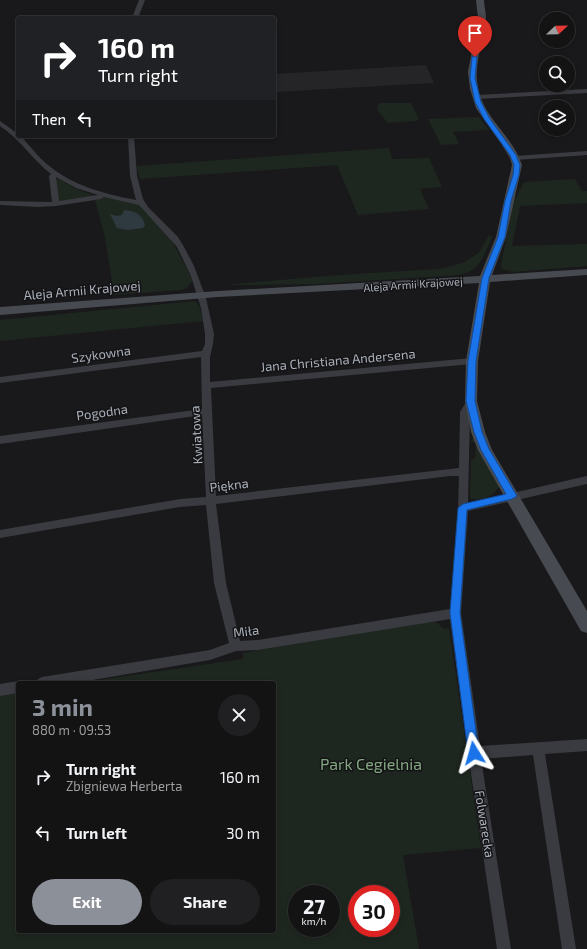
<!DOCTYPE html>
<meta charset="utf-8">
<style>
body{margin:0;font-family:"Exo 2",sans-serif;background:#202022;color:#f1f3f6;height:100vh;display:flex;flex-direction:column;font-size:15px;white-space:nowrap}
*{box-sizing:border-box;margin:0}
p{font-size:13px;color:#9d9ea0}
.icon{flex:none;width:22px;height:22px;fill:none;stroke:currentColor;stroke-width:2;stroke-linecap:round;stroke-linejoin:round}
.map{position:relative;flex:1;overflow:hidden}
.panel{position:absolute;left:16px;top:681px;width:260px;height:252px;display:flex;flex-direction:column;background:#131314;border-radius:4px;box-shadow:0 2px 6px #0003,0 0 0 1px #323234}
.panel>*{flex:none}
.hud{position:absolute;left:16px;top:16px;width:260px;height:122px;border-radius:4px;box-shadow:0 2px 6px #0003,0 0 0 1px #323234;background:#202124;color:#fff;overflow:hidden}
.needle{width:26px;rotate:68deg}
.controls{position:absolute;left:539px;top:12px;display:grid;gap:8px}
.controls a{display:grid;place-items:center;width:36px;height:36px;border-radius:50%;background:#131314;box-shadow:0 2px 6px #0003,0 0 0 1px #323234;font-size:20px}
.speed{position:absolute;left:288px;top:885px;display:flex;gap:8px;font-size:20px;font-weight:700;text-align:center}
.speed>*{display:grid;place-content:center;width:52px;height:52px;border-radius:50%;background:#131314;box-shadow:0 2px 6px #0003,0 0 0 1px #323234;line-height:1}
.speed small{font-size:10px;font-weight:400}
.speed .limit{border:6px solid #d22;background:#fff;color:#111}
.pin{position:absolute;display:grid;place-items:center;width:34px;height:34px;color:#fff;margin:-41px -17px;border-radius:50% 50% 50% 0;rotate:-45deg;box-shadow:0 0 4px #0007}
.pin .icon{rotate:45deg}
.me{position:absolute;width:44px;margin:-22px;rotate:352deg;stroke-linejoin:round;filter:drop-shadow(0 0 3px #0008)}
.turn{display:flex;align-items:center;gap:14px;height:84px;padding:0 16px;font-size:18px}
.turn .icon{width:52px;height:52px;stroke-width:2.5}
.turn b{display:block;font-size:28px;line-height:34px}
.then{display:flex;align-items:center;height:38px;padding:0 16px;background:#0003;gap:8px;font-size:15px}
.round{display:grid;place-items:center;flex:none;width:42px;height:42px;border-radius:21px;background:#202022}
.summary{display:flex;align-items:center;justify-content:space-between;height:68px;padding:0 16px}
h1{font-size:24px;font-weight:700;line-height:30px;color:#8c9099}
.primary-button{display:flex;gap:8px;margin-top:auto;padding:8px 16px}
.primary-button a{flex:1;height:46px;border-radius:24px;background:#8c9099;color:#fff;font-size:16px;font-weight:700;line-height:46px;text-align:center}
.primary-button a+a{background:#202022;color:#f1f3f6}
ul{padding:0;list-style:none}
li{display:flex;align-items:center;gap:12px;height:56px;padding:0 16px}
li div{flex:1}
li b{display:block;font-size:15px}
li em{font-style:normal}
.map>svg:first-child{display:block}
</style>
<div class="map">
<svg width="587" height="949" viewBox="0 0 587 949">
<rect width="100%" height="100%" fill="#19191b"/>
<path fill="#252528" d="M426 65 434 83 274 92V74Z"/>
<path fill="#1e271f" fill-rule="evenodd" d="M379 103H411L419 119 415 121 388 123 377 110Z
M479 117 489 130 453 132 459 144 441 145 428 119Z
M389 148 392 159 429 158 442 187 420 189 429 209 358 215 337 165 140 179 136 166Z
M55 179H59L76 189 95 196 60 201 58 199Z
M575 179 582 191H587V203L520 206 512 246 587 244V266L512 272 502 269 501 266 513 203 524 182Z
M104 197 139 204 173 243 193 280 187 288 181 290 114 295 105 237 95 200Z
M489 235 492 237C483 256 482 270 459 275L317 284 224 285 338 275 439 269 462 263 479 253Z
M196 301 200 308 203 321 0 341V320Z
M474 434 499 486C493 497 484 500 471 499L470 496 471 459H475L476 443 471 442Z
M430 621 436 622 444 629 449 628 481 848 403 855 419 949H0V695L18 692V931H274V683H78L243 659V653ZM297 894H331V928H297ZM357 894H391V928H357Z"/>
<path fill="#2e3940" d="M124 210C135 211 142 214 145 225L143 228 128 230 117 228 110 214 117 216 122 215Z"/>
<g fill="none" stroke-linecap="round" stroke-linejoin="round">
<path fill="#3a3b40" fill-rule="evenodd" d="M139 0H145L138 18H132Z
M587 89V93L476 99 473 97 476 95Z
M0 121 18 134V136H21C30 146 38 157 48 165 73 186 105 194 136 200L130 176 128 136H134L137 176 143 199 148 207 178 237 184 247 194 266 206 298 214 334 213 344 210 357V382L472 358 476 361 472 364 211 388 216 496 459 468 460 412 468 399 471 398 476 401 470 412 468 503 587 476V484L468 511 461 613 480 746 587 739V751L545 754 576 949H562L533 755 481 759 511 949H497L468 753 450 619 258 650 236 651 210 660 75 683H36L38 679 42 677 210 650 229 643 214 583 206 505 180 507 0 538V530L180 499 206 497 202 415 0 444V436L202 409 201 357 0 383V377L202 351 205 344V334L201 308 191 276 177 247 139 205 104 197 101 199 56 206 38 207 0 205V201L52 202 49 176 51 174C32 159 20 139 0 126ZM56 177 76 188 98 195 59 201ZM450 476H459L458 508 450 609 258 640 240 641 226 583 216 504Z
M587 151V155L515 160 512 158 515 156Z
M18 681 22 683H18V693L0 696V684Z"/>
<path fill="#474a50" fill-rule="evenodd" d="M476 0H484C484 6 486 12 486 18 484 42 473 64 478 88 484 119 513 136 522 165L506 237 492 275 587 269V275L490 282 478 361 477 401 485 432 492 450 587 611V633L581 631 478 450 471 432 465 401 466 361 479 283 218 297 0 315V307L218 291 480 276 496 237 512 165 510 158 502 145 476 108 470 89 468 72 478 18Z"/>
</g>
<path fill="#1a73e8" stroke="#114b97" d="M475 56 477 57 475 78 481 102 490 119 516 155 520 165 519 175 511 201 505 237 489 278 476 361 475 401 482 432 489 449 517 496 512 499 467 510 460 613 479 753 478 757 474 758 469 757 468 753 450 613 458 508 463 504 506 494 481 450 474 432 466 401 468 361 482 278 498 237 505 201 513 175 514 165 510 155 484 119 475 102 470 78 472 57Z"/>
<g text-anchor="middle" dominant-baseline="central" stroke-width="3" stroke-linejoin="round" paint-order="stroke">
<g font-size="11" fill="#abb1bb" stroke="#141416">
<text transform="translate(413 284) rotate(-4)">Aleja Armii Krajowej</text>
</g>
<g font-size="13" fill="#abb1bb" stroke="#141416">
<text transform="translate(82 290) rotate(-5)">Aleja Armii Krajowej</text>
<text transform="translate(101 354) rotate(-8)">Szykowna</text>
<text transform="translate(338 360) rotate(-5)">Jana Christiana Andersena</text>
<text transform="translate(102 412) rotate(-8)">Pogodna</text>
<text transform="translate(196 435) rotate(-93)">Kwiatowa</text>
<text transform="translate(229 485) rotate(-7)">Piękna</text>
<text transform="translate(246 631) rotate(-7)">Miła</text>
<text transform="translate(485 824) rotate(81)">Folwarecka</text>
</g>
<g font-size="16" fill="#82a781" stroke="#141416">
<text x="371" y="763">Park Cegielnia</text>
</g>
</g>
</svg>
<div class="controls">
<a><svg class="needle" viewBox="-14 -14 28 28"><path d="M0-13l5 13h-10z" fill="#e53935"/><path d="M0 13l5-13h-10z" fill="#9d9ea0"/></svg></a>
<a><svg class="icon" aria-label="search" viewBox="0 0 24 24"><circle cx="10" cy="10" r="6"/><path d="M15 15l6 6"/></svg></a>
<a><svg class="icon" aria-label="layers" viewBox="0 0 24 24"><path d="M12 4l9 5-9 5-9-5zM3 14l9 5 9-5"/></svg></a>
</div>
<div class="speed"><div>27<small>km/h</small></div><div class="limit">30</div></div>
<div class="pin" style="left:475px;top:57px;background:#d93025"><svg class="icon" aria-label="arrive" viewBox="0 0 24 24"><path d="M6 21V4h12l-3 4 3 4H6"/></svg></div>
<svg class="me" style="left:474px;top:753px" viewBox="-20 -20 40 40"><path d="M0-17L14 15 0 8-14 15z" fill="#1a73e8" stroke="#fff" stroke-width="4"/></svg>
<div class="hud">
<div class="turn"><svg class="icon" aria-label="right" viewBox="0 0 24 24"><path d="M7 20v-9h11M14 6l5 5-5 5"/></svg><div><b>160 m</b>Turn right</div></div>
<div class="then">Then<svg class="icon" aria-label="left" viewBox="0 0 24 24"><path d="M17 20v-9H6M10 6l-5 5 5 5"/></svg></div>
</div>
<section class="panel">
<div class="summary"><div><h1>3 min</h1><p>880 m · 09:53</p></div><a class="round"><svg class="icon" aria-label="close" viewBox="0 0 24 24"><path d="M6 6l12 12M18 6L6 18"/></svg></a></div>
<ul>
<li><svg class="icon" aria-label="right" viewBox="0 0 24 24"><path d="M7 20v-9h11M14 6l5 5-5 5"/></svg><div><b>Turn right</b><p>Zbigniewa Herberta</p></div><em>160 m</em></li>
<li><svg class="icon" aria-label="left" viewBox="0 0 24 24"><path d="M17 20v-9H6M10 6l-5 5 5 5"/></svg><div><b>Turn left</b></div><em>30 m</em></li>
</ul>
<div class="primary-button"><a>Exit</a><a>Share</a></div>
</section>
</div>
